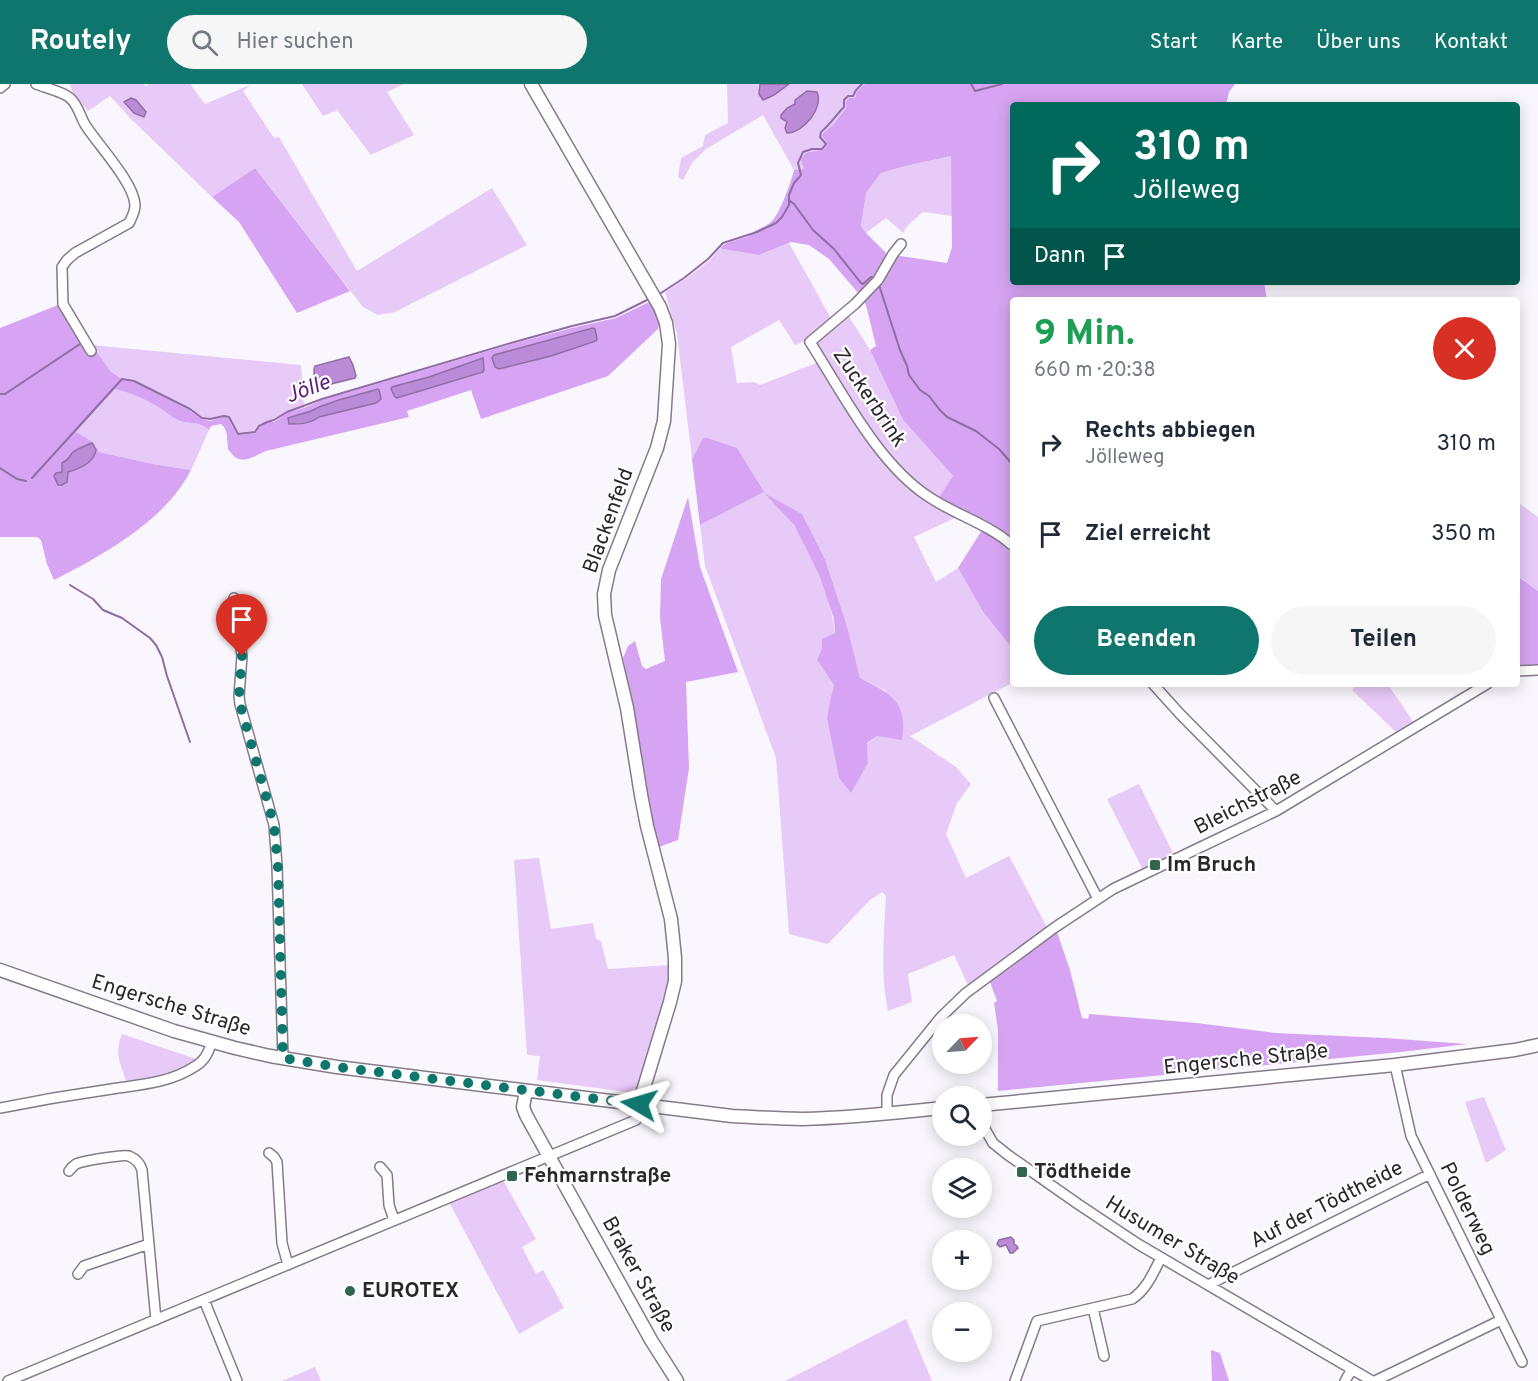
<!DOCTYPE html>
<html lang="de">
<meta charset="utf-8">
<style>
body{margin:0;font-family:Overpass,sans-serif;background:#f6f6f7;color:#1f2937;height:100vh;display:flex;flex-direction:column;font-size:22px;white-space:nowrap}
*{box-sizing:border-box;margin:0}
p{font-size:20px;color:#747a83}
.icon{flex:none;width:33px;height:33px;fill:none;stroke:currentColor;stroke-width:2;stroke-linecap:round;stroke-linejoin:round}
.map{position:relative;flex:1;overflow:hidden}
.drawer{position:absolute;left:1010px;top:213px;width:510px;height:390px;display:flex;flex-direction:column;background:#fff;border-radius:6px;box-shadow:0 3px 15px #0003}
.drawer>*{flex:none}
.hud{position:absolute;left:1010px;top:18px;width:510px;height:183px;border-radius:6px;box-shadow:0 3px 15px #0003;background:#00695c;color:#fff;overflow:hidden}
.needle{width:39px;rotate:65deg}
.buttons{position:absolute;left:932px;top:930px;display:grid;gap:12px}
.buttons a{display:grid;place-items:center;width:60px;height:60px;border-radius:50%;background:#fff;box-shadow:0 3px 15px #0003;font-size:30px}
.pin{position:absolute;display:grid;place-items:center;width:51px;height:51px;color:#fff;margin:-62px -26px;border-radius:50% 50% 50% 0;rotate:-45deg;box-shadow:0 0 6px #0007}
.pin .icon{rotate:45deg}
.me{position:absolute;width:66px;margin:-33px;rotate:277deg;stroke-linejoin:round;filter:drop-shadow(0 0 4px #0008)}
.turn{display:flex;align-items:center;gap:21px;height:126px;padding:0 24px;font-size:27px}
.turn .icon{width:78px;height:78px;stroke-width:2.5}
.turn b{display:block;font-size:42px;line-height:51px}
.then{display:flex;align-items:center;height:57px;padding:0 24px;background:#0003;gap:12px;font-size:22px}
.round{display:grid;place-items:center;flex:none;width:63px;height:63px;border-radius:32px;background:#f6f6f7}
.head{display:flex;align-items:center;justify-content:space-between;height:102px;padding:0 24px}
h1{font-size:36px;font-weight:700;line-height:45px;color:#1e9e55}
.action{display:flex;gap:12px;margin-top:auto;padding:12px 24px}
.action a{flex:1;height:69px;border-radius:36px;background:#0f766e;color:#fff;font-size:24px;font-weight:700;line-height:69px;text-align:center}
.action a+a{background:#f6f6f7;color:#1f2937}
ul{padding:0;list-style:none}
li{display:flex;align-items:center;gap:18px;height:90px;padding:0 24px}
li div{flex:1}
li b{display:block;font-size:22px}
li em{font-style:normal}
header{display:flex;align-items:center;gap:36px;box-sizing:border-box;height:84px;padding:0 30px;background:#0f766e;color:#fff}
header strong{font-size:28px}
nav{display:flex;gap:33px;margin-inline-start:auto;font-size:21px}
.search{width:420px;height:54px;background:#f6f6f7;display:flex;align-items:center;gap:15px;box-sizing:border-box;padding:0 21px;border-radius:33px;color:#747a83;font-size:22px}
.map>svg:first-child{display:block}
</style>
<header>
<strong>Routely</strong>
<div class="search"><svg class="icon" aria-label="search" viewBox="0 0 24 24"><circle cx="10" cy="10" r="6"/><path d="M15 15l6 6"/></svg>Hier suchen</div>
<nav><a>Start</a><a>Karte</a><a>Über uns</a><a>Kontakt</a></nav>
</header>
<div class="map">
<svg width="1538" height="1297" viewBox="0 0 1538 1297">
<rect width="100%" height="100%" fill="#faf6fd"/>
<path fill="#e8caf9" fill-rule="evenodd" d="M70 0H143L146 2 149 0H190L205 20 250 1 243 7 274 54 279 53 357 187 492 104 527 161 395 228 378 231 363 223 255 84 212 113 131 35 110 12 88 27 72 7ZM131 14C137 17 146 25 145 31L141 33 129 25 124 18Z
M302 0H404L387 8 414 51 371 71 337 26 323 32Z
M727 0H865L857 7 855 14H849L846 17V24L833 41 823 49 822 53 827 60C823 68 814 66 806 69L802 75 804 85 794 86 763 31 706 65 692 79 683 96 678 93 681 74 703 62 705 51 728 39Z
M951 72 953 132 923 128 907 142 903 149 886 134 866 149 861 142 866 109 881 89 904 82Z
M789 159 832 236 848 231 870 266 903 336 953 392 959 432 914 453 936 498 958 484 983 528 1012 564V599L910 652 956 683 971 700 957 719 946 750 966 794 1009 772 1048 845 968 901 954 871 908 890 912 918 888 927C880 889 884 851 886 812L882 808 870 816 828 860 789 850 776 674 705 482 700 441 764 408 703 354 692 375 677 250 665 208 687 194 709 177 721 163 722 165 759 171ZM779 236 795 261 808 255 819 278 760 301 754 298 737 299 731 263ZM766 411 802 430 825 475 847 542 860 594 886 607 877 652 867 660 868 679 851 708 839 694 827 635 830 616 834 601 817 576 822 564 835 550C832 517 813 469 794 442 787 431 775 421 766 411Z
M91 261 301 281 304 324C293 327 261 341 256 349L237 351 230 337 224 333 215 336 202 335 189 326 134 298 123 296 117 293 111 288Z
M115 305C130 309 144 314 158 323 165 327 171 333 178 336 189 341 198 336 209 346L191 386 153 380 99 368 76 348Z
M1516 417 1538 433V507L1517 491Z
M1357 600H1392L1389 602 1414 639 1397 649 1352 606Z
M1139 700 1174 771 1143 786 1107 715Z
M539 774 551 845 593 839 596 855 601 857 608 885 671 881V896L638 1007 634 1009 537 996 540 972 527 971 514 776Z
M122 950 196 975C174 990 151 993 126 997 120 978 114 969 122 950Z
M1484 1013 1506 1066 1486 1079 1465 1018Z
M503 1096 536 1155 522 1163 536 1190 543 1186 564 1224 519 1250 449 1118Z
M906 1235 932 1297H785Z
M315 1283 321 1297H282Z"/>
<path fill="#d6a4f2" fill-rule="evenodd" d="M865 0H1235L1229 8 1226 21H1012V198H1264L1267 216H1012V564L983 528 958 484 982 446 935 420 953 392 903 336 870 266 876 262 866 221 860 211 829 175 809 161 791 158 759 171 722 165 721 163C729 157 738 156 747 153 750 152 753 149 755 147 760 144 767 142 771 138 780 130 791 98 794 86L804 85 801 75 806 69C814 66 823 68 827 60L822 52 823 49 833 41 846 24V17L849 14H855L857 7ZM951 72 952 163 947 179 887 170 866 149 861 142 866 109 881 89 905 82Z
M255 84 350 207 297 229 239 138 212 113Z
M649 218 660 237 658 245 608 292 481 335 471 306 407 327 409 333 266 367C254 372 242 382 232 370 229 366 228 367 228 362 226 353 229 347 221 340L211 342 209 346C198 336 189 341 178 336 171 333 165 327 158 323 144 314 130 309 115 305L76 348 94 359 99 368 153 380 191 386C165 437 103 471 54 496L47 480 41 456 37 453H0V244L58 221 89 270 96 267 111 288 123 296 134 298 189 326 202 335 210 337 224 333 228 334 237 351 256 349 259 344 267 338H274L287 329 304 324 322 316 512 260 572 244 616 234ZM86 362 83 382 54 392 56 389 62 388V379C69 376 70 372 74 367 78 364 82 364 86 362Z
M703 354H707L737 364 764 408 700 441 692 375Z
M764 409 802 430 825 475 847 542 860 594C891 610 908 617 902 656L877 652 867 659 868 679 851 709 839 694 827 635 830 616 834 601 817 576 822 564V555L835 549 834 535 820 493 806 464 794 441Z
M688 413 700 483 738 588 686 598 689 684 678 756 659 763 646 711 630 610 623 574 628 562 635 557 642 582 646 585 665 577 660 534 661 495Z
M1516 491 1538 507V583H1519L1517 581Z
M1057 848 1070 886 1082 934 1088 935 1089 930 1197 939 1275 949 1385 954 1467 960 1401 968 998 1007V946L994 919 997 917 990 898Z
M1211 1266 1220 1269 1229 1297H1212Z"/>
<path fill="#bc8bd8" stroke="#906da5" stroke-width="1.5" d="M760 0H789L774 11 763 16 759 10Z
M807 7 817 8C824 24 803 49 787 49L785 44 787 38 781 34V31L787 24 795 20V16Z
M131 14 136 16 146 28 144 33 134 29 124 18Z
M593 244 595 245 597 255 596 257 551 272 499 285 495 283 492 274 494 271Z
M349 273 353 281 356 292 355 294 315 304 314 285 315 282Z
M483 274 484 286 483 288 397 314 395 313 391 305 392 303 429 293Z
M378 305 379 306 381 315 376 319 319 333C310 340 300 340 289 340L288 334 311 327 319 323 339 316Z
M92 359 96 366C94 379 79 385 68 388L67 398 62 401H58L54 392 56 389 62 388V379C69 376 69 373 73 368 75 366 89 360 92 359Z
M1011 1153 1014 1156V1160L1017 1162 1018 1164 1013 1169H1010L1006 1161 1000 1163 997 1160 999 1156Z"/>
<g fill="none" stroke-linecap="round" stroke-linejoin="round">
<path stroke="#906da5" stroke-width="2" d="M971 0 975 7 1002 0
M789 116 794 120 813 146 834 165 861 199 863 200 871 193 876 195
M879 201 900 266 907 282 909 291 920 306 929 312 939 325 947 333 976 347 999 365 1012 380
M661 209 684 194 708 175 723 159 757 148 776 139 782 133 789 121V111L794 99 801 91 798 79 803 68 812 65H822L826 60 820 53 821 48C830 41 836 31 844 23V16L848 12H853L856 6 862 0
M0 310H5L80 260
M0 384 17 395 26 397
M32 394 122 295 134 297 190 325 202 334 210 335 224 332 229 333 238 350 255 348 259 342 267 338 274 336 287 328 322 315 511 259 572 242 615 232 647 216
M70 501 93 515 103 526 122 534 150 554 156 561 162 573 167 592 190 658"/>
<defs>
<path id="street" d="M36 0C46 4 64 8 70 14 79 22 80 33 86 42 99 62 134 99 135 121 135 128 132 133 129 139L75 169 67 176 62 183 63 220 91 267
M0 4 5 0
M901 160 893 170 878 196 855 220 810 258C842 308 878 380 929 413 956 431 988 440 1012 461
M234 514 242 572 239 612 240 620 274 741 277 782 283 974
M1516 587 1538 586
M1153 600 1180 630 1276 727
M994 614 1098 815
M1395 981 1411 1052 1522 1278
M981 1022 985 1045 993 1059 1008 1071 1078 1120 1138 1160 1372 1297
M0 1024C35 1017 70 1011 105 1006 135 1001 168 1000 194 983 205 977 208 969 212 958
M887 1029V1011L894 991 941 933 966 909 1054 844 1113 805 1276 727 1487 600
M269 1069 274 1073 277 1078 282 1159 288 1181
M380 1083 387 1091 389 1121 394 1136
M69 1087C71 1084 73 1082 76 1080 83 1077 123 1070 129 1072 136 1075 140 1079 142 1086L156 1236
M78 1190 84 1182 149 1160
M1208 1201 1430 1090
M204 1216 237 1297
M1093 1224 1104 1272
M8 1297 636 1036
M1015 1297 1037 1237 1132 1215C1147 1205 1153 1189 1161 1174
M1345 1297 1352 1285
M1375 1297 1501 1236"/>
<path id="secondary" d="M531 0 660 223 666 239 669 260 664 337 657 364 609 486 604 510 605 531 627 624 641 711 647 742 671 835 675 874V897L670 918 639 1020
M0 886 174 947 235 964 270 972 337 983 732 1032C755 1033 779 1035 802 1035 849 1034 895 1029 942 1024
M526 1007 523 1023 526 1031 651 1256 677 1297
M981 1021 1395 981 1515 966 1538 961"/>
</defs>
<use href="#street" stroke="#857b8a" stroke-width="12"/>
<use href="#secondary" stroke="#857b8a" stroke-width="15"/>
<use href="#street" stroke="#fff" stroke-width="9"/>
<use href="#secondary" stroke="#fff" stroke-width="12"/>
</g>
<g fill="none" stroke-linecap="round" stroke-linejoin="round">
<path stroke="#0f766e" stroke-width="10" stroke-dasharray="0 18" d="M242 572 239 612 240 620 274 741 278 784 283 974 337 983 639 1020"/>
</g>
<g fill="#2f674e" stroke="#fff" stroke-width="2">
<rect x="1149" y="775" width="12" height="12" rx="3"/>
<rect x="1016" y="1082" width="12" height="12" rx="3"/>
<rect x="506" y="1086" width="12" height="12" rx="3"/>
<circle cx="350" cy="1207" r="6"/>
</g>
<g text-anchor="middle" dominant-baseline="central" stroke-width="4.5" stroke-linejoin="round" paint-order="stroke">
<g font-size="21" fill="#2b272d" stroke="#fff">
<text transform="translate(869 314) rotate(56)">Zuckerbrink</text>
<text transform="translate(609 437) rotate(-70)">Blackenfeld</text>
<text transform="translate(1248 719) rotate(-27)">Bleichstraße</text>
<text transform="translate(171 922) rotate(17)">Engersche Straße</text>
<text transform="translate(1246 976) rotate(-6)">Engersche Straße</text>
<text transform="translate(1327 1121) rotate(-27)">Auf der Tödtheide</text>
<text transform="translate(1467 1125) rotate(64)">Polderweg</text>
<text transform="translate(1172 1157) rotate(31)">Husumer Straße</text>
<text transform="translate(638 1191) rotate(61)">Braker Straße</text>
</g>
<g font-size="21" font-weight="bold" fill="#2b272d" stroke="#fff" text-anchor="start">
<text x="1167" y="781">Im Bruch</text>
<text x="1034" y="1088">Tödtheide</text>
<text x="524" y="1092">Fehmarnstraße</text>
<text x="362" y="1207">EUROTEX</text>
</g>
<g font-size="22" font-style="italic" fill="#5c1d78" stroke="#fff">
<text transform="translate(308 306) rotate(-20)">Jölle</text>
</g>
</g>
</svg>
<div class="buttons">
<a><svg class="needle" viewBox="-14 -14 28 28"><path d="M0-13l5 13h-10z" fill="#e53935"/><path d="M0 13l5-13h-10z" fill="#747a83"/></svg></a>
<a><svg class="icon" aria-label="search" viewBox="0 0 24 24"><circle cx="10" cy="10" r="6"/><path d="M15 15l6 6"/></svg></a>
<a><svg class="icon" aria-label="layers" viewBox="0 0 24 24"><path d="M12 4l9 5-9 5-9-5zM3 14l9 5 9-5"/></svg></a>
<a>+</a>
<a>−</a>
</div>
<div class="pin" style="left:242px;top:572px;background:#d93025"><svg class="icon" aria-label="arrive" viewBox="0 0 24 24"><path d="M6 21V4h12l-3 4 3 4H6"/></svg></div>
<svg class="me" style="left:639px;top:1020px" viewBox="-20 -20 40 40"><path d="M0-17L14 15 0 8-14 15z" fill="#0f766e" stroke="#fff" stroke-width="4"/></svg>
<div class="hud">
<div class="turn"><svg class="icon" aria-label="right" viewBox="0 0 24 24"><path d="M7 20v-9h11M14 6l5 5-5 5"/></svg><div><b>310 m</b>Jölleweg</div></div>
<div class="then">Dann<svg class="icon" aria-label="arrive" viewBox="0 0 24 24"><path d="M6 21V4h12l-3 4 3 4H6"/></svg></div>
</div>
<section class="drawer">
<div class="head"><div><h1>9 Min.</h1><p>660 m · 20:38</p></div><a class="round" style="background:#d93025;color:#fff"><svg class="icon" aria-label="close" viewBox="0 0 24 24"><path d="M6 6l12 12M18 6L6 18"/></svg></a></div>
<ul>
<li><svg class="icon" aria-label="right" viewBox="0 0 24 24"><path d="M7 20v-9h11M14 6l5 5-5 5"/></svg><div><b>Rechts abbiegen</b><p>Jölleweg</p></div><em>310 m</em></li>
<li><svg class="icon" aria-label="arrive" viewBox="0 0 24 24"><path d="M6 21V4h12l-3 4 3 4H6"/></svg><div><b>Ziel erreicht</b></div><em>350 m</em></li>
</ul>
<div class="action"><a>Beenden</a><a>Teilen</a></div>
</section>
</div>
